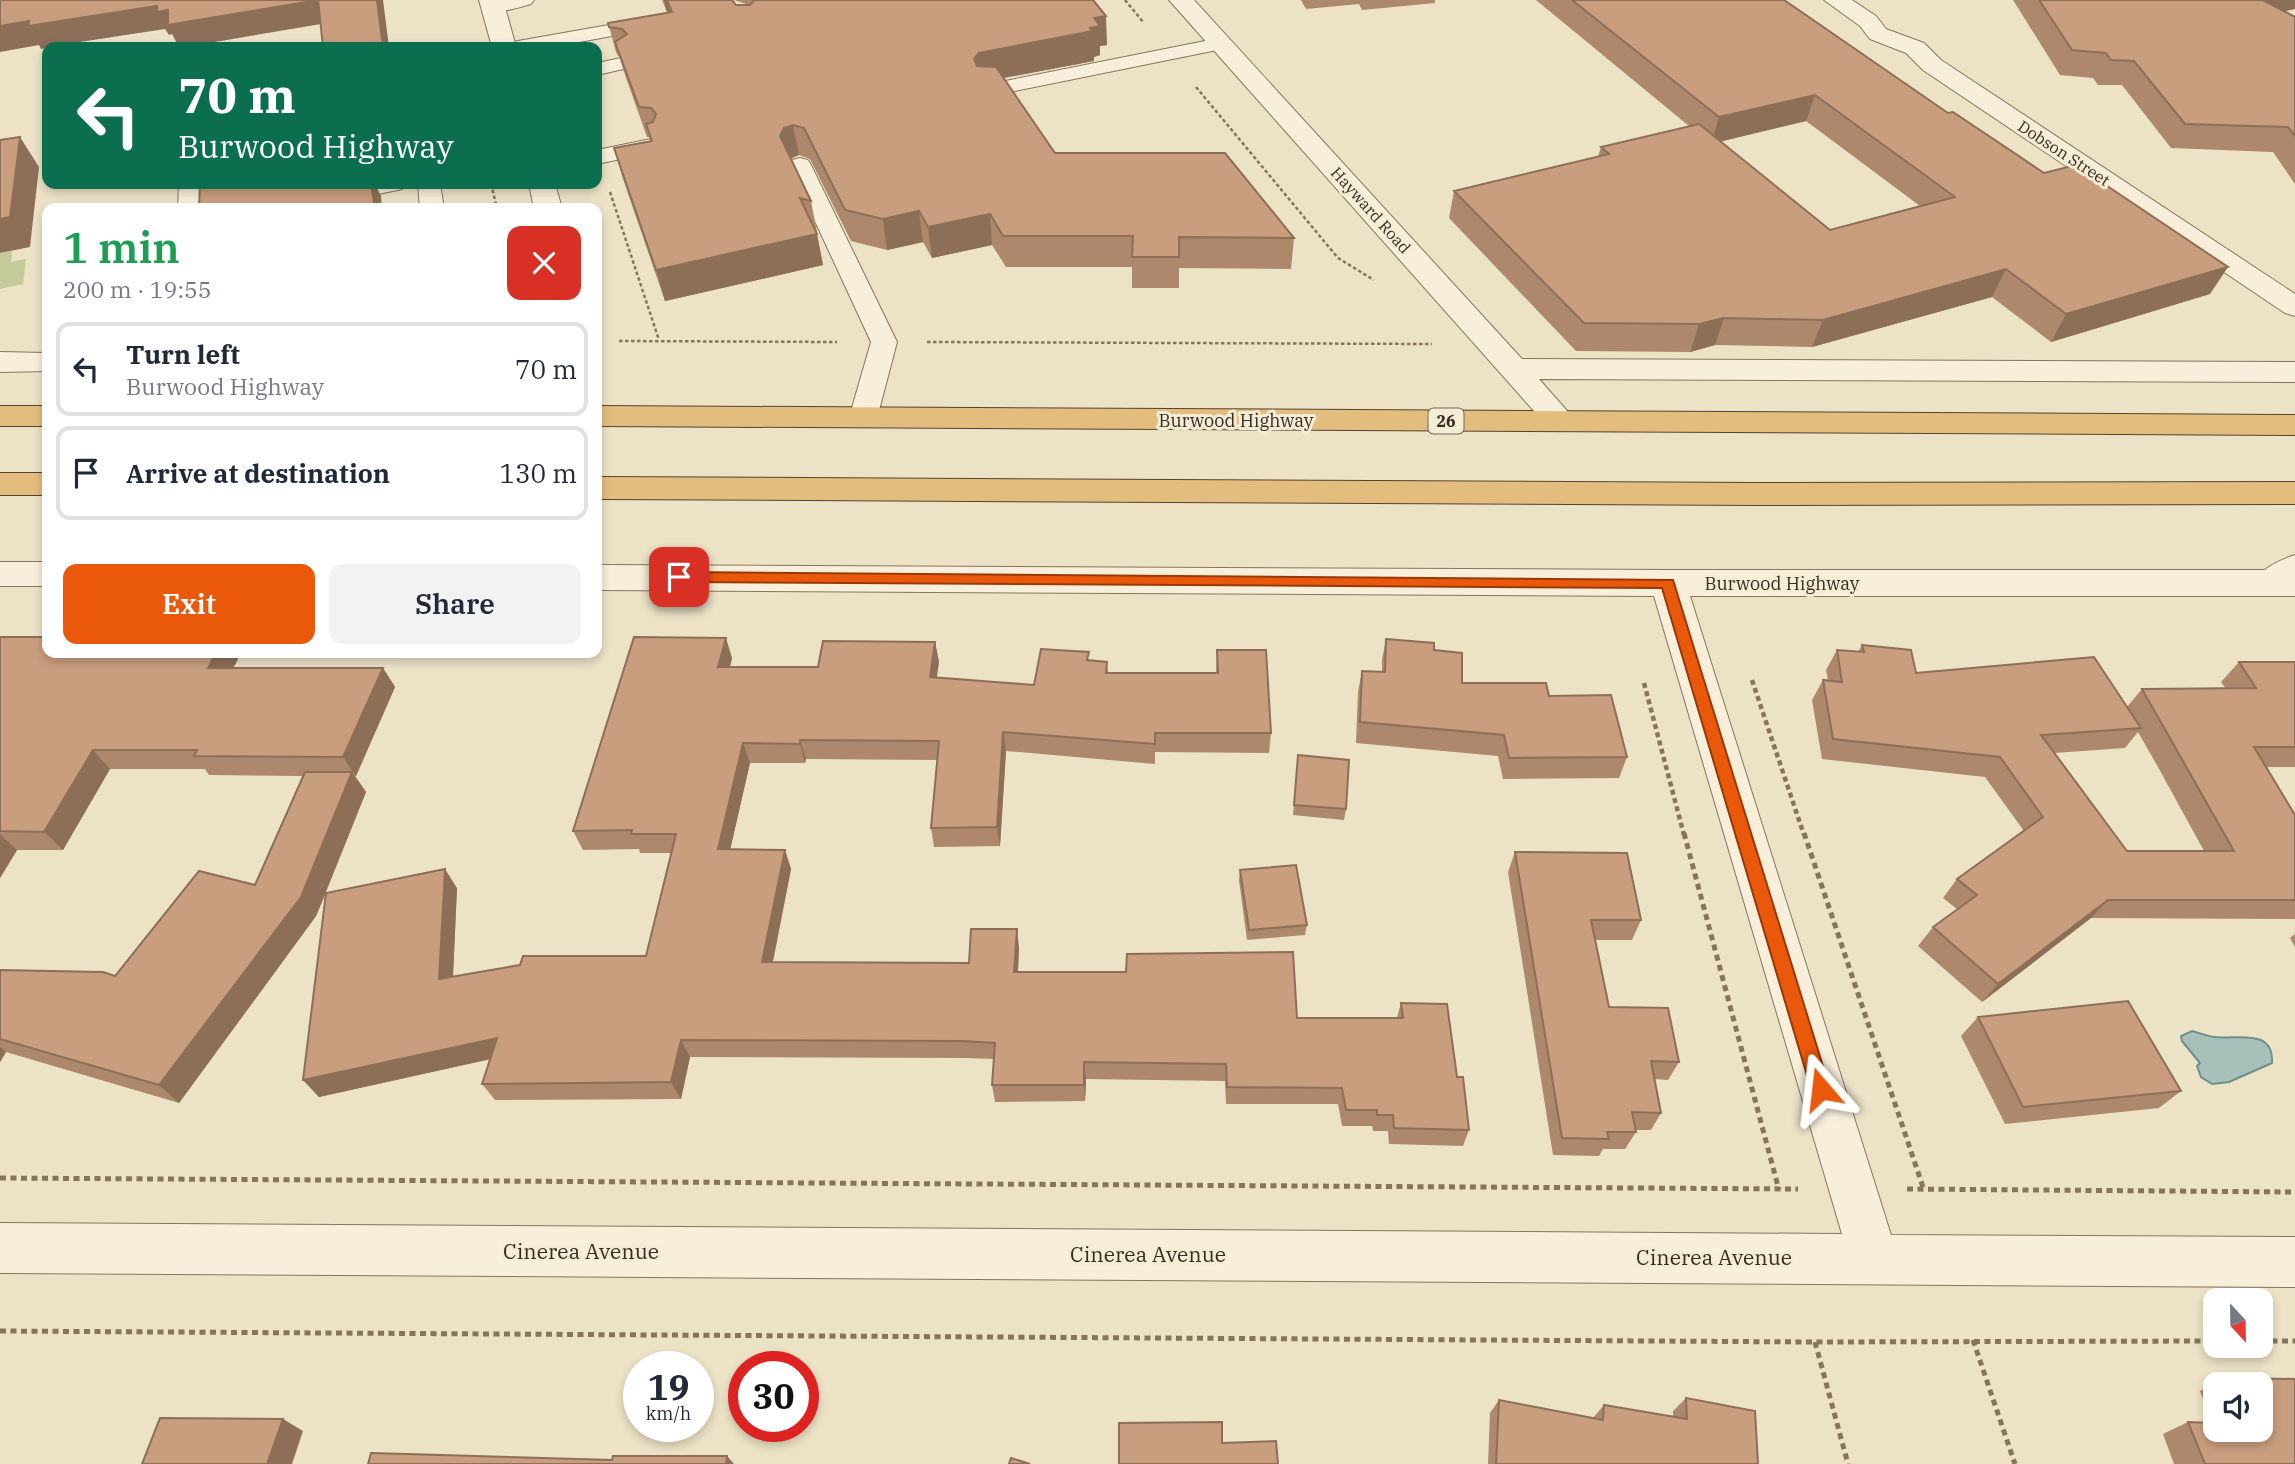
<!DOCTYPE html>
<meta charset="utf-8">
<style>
body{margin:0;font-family:"IBM Plex Serif",serif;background:#f2f2f3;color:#1f2937;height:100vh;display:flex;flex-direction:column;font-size:26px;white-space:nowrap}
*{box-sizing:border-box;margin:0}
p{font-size:23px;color:#747a83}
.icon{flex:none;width:38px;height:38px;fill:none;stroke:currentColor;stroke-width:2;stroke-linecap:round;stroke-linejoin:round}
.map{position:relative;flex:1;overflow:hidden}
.sheet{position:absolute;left:42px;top:203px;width:560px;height:455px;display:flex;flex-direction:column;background:#fff;border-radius:14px;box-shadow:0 4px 10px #0003}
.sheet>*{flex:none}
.banner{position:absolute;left:42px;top:42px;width:560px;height:147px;border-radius:14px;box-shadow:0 4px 10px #0003;background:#0b6e4f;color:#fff;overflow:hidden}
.needle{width:46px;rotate:158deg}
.fabs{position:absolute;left:2203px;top:1288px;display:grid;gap:14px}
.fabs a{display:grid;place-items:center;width:70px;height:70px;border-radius:14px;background:#fff;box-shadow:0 4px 10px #0003;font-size:35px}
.speed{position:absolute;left:623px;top:1351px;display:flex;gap:14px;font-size:35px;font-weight:700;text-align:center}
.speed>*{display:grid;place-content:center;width:91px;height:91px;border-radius:50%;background:#fff;box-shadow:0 4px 10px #0003;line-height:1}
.speed small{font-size:18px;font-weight:400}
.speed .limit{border:10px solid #d22;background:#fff;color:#111}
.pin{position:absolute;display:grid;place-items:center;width:60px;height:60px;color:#fff;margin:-30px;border-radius:14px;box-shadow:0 4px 10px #0006}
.me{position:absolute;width:77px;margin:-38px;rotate:343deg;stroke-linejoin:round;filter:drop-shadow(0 0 5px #0008)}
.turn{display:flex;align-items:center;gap:24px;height:147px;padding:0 21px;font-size:32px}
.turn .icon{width:91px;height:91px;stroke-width:2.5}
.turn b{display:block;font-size:49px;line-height:60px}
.round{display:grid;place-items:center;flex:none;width:74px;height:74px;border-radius:14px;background:#f2f2f3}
.overview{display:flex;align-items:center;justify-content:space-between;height:119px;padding:0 21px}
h1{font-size:42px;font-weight:600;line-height:52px;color:#1e9e55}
.primary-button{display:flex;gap:14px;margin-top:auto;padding:14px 21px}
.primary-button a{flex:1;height:80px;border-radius:14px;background:#ea580c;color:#fff;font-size:28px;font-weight:600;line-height:80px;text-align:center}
.primary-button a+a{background:#f2f2f3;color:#1f2937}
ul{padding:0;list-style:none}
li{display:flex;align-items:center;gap:21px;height:94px;margin:0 14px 10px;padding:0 7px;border:4px solid #e0e1e3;border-radius:14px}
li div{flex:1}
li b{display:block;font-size:26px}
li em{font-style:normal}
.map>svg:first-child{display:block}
</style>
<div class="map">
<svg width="2295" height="1464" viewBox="0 0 2295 1464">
<rect width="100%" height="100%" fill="#ece2c6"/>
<path fill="#c4ca9a" d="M12 251 11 262 26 259 23 284 0 289V253Z"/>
<path fill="#a7c0b9" stroke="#6e8e87" stroke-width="2" d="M2192 1031C2199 1033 2207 1036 2214 1037 2235 1040 2274 1027 2272 1063L2229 1082 2212 1084 2201 1077 2197 1066 2200 1063 2182 1041 2181 1036Z"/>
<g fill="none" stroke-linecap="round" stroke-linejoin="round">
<defs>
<path id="service" d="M492 0H534L531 4C517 8 499 14 485 10L482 6 485 2Z
M654 17 661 19 664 23 661 27 552 47H508L511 43 518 41Z
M1220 38 1227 40 1230 44 1227 48 990 96 982 95 979 90 982 85 990 84Z
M621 58 628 60 632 64 628 68 597 75V63Z
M651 139 659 141 662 146 659 151 597 164V150Z
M800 158 808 160 811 165 897 342 877 418 873 424 863 427 853 424 849 418 871 342 789 165 792 160Z
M179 184H201L202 208H178Z
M360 184H406L402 189 322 206 320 208H296L300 199 306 195Z
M418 184H440L444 208H420Z
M2295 555V580L2269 593 2258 590 2254 582C2262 568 2280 560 2295 555Z"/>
<path id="minor" d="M479 0H503L516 47H492Z
M1169 0H1194L1522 359 2295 362V382L1539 379 1576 421 1571 428 1560 431 1549 428Z
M1824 0H1852L1876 16 1886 29 1924 43 1941 60 2295 294V316L2285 313 1923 70 1906 53 1870 39 1860 26Z
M529 184H555L562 208H534Z
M0 352 47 353V371L0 372Z
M0 562H47V586H0Z
M597 565 1668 570H2295V596H1690L1891 1235 2295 1237V1287L0 1273V1223L1842 1234 1654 596 597 590Z"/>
<path id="trunk" d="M0 406H47V426H0Z
M597 406 2295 415V435L597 426Z
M0 473H47V495H0Z
M597 477 1757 483 2295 482V504L1757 505 597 499Z"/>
</defs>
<use href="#service" stroke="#87745c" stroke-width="2"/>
<use href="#minor" stroke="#87745c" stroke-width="2"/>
<use href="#trunk" stroke="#554230" stroke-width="2"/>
<path stroke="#87745c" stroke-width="2.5" stroke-dasharray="3.5 2.5" stroke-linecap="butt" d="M1125 0 1144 23
M1196 87 1338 258 1374 280
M491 184 497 208
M610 192 659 340
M619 341 837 342
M927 342 1432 344"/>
<path stroke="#87745c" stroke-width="4.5" stroke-dasharray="5 3.5" stroke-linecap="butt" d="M1752 680 1804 835
M1644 683 1684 835"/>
<path stroke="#87745c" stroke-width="5" stroke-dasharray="6 4.5" stroke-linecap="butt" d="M1684 833 1779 1190
M1804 833 1924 1190
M0 1178 1798 1189
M1907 1189 2295 1192
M0 1331 1815 1342 2216 1341
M1973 1340 2015 1464
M2261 1341H2295
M1815 1342 1848 1464"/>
<use href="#service" fill="#f7efd9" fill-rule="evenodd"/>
<use href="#minor" fill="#f7efd9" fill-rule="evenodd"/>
<use href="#trunk" fill="#e2bd7e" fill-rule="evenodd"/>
</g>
<path fill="#ad886c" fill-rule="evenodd" d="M662 0H1093L1107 45 1100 46V55L1094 57V61L1003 78 1055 153 1294 238 1291 269 1179 268V288H1132V267H1006L992 245 932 258 923 242 887 250 851 241 810 159 799 155 791 158 811 201 817 232 816 231 823 265 665 301 623 179 614 148 650 141 649 137H647L624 72 619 56H618L616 52 608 23 670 12H667ZM733 1 734 0 749 5H736Z
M1301 0H1435V3L1362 10 1359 4 1306 9Z
M1536 0H1784L2210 294 2051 342 1992 297 1812 347 1715 345 1690 352 1576 351 1449 218 1454 191 1598 157 1601 147 1689 126ZM1806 121 1920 206 1830 230 1720 141Z
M2013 0H2295L2285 11 2295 17V184L2273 152 2171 148 2122 85H2098L2093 78 2060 75Z
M0 637 47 653H233L238 659 233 668H383L395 687 356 776H355L366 792 326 892 457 888 453 977 646 956 671 853H640L639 849 583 850 573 831 732 658 730 667H818L935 642 939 662 936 677 1034 685 1089 661 1107 662 1108 673H1216L1217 650 1271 733 1269 753 1155 752V764L1006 751 1000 846 934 847 931 828 937 760 806 759 805 763H750L730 849 785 850 791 869 773 962 969 963 1019 947 1018 972 1297 1018H1397L1401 1003 1457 1077 1469 1130 1463 1146 1389 1144 1388 1131H1373L1372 1126H1342L1338 1104H1226L1225 1081 1086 1079 1085 1101 995 1102 992 1085 994 1059 966 1058 690 1057 681 1099 495 1100 482 1084 490 1059 319 1097 303 1080 326 893 316 916 179 1103 6 1052 0 1062V970L115 976 255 885 303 776 209 775 205 769H110L63 850H17L0 878Z
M1386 639 1434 650 1462 683 1549 696 1627 757 1619 778 1503 779 1498 756 1356 743 1358 692 1362 671 1382 672V660Z
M1862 645 1916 673 2127 707 2142 689H2226L2221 682 2239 662H2295V767H2266L2295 815V919L2091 918 1982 1002 1918 946 1933 927 1957 909 1943 898 1957 879 2024 831 1985 777 1822 759 1812 700 1823 680H1828L1826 670 1837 650 1858 652ZM2138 732 2158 767 2204 851H2127L2054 753 2125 748Z
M1298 755 1346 809 1344 820 1293 815Z
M1515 852 1641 920 1632 940H1595L1609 1007 1679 1062 1668 1080 1655 1079 1661 1113 1651 1130H1636V1132L1625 1149H1603L1599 1156 1553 1155 1508 872Z
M1240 870 1307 925 1305 935 1247 940 1239 880Z
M2295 934V947L2290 938Z
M1978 1017 2181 1091 2159 1108 2005 1124 1961 1036Z
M2226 1378 2295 1379V1464H2174L2163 1434 2188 1422 2212 1423 2200 1391ZM2216 1384H2261V1430H2216Z
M1686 1398 1758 1464H1488L1490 1413 1499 1400 1593 1418 1604 1405 1673 1417V1411Z"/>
<path fill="#8d6f58" d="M318 0 327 23 185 47H179L172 34 169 35 165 29 47 47V48L41 49 39 45 0 52V26L29 21 157 6 168 10Z
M377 0H383L389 47H383Z
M664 0H667L670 11 667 12Z
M2256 0H2295V9L2244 21Z
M1106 16 1107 45 1100 46V55L1094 57V61L982 82 974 59 979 53 1090 28 1094 18Z
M1815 95 1806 121 1711 144 1719 117Z
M793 125 799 155 790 159 780 136 784 128Z
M20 137 39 167 30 247 0 253V219Z
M371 184H375L381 196 382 208H375Z
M919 211 923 242 887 250 883 219Z
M990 214 992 245 932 258 928 227Z
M817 234 823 265 665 301 656 270Z
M2228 267 2210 294 2051 342 2066 314Z
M2006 269 1992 297 1812 347 1823 320Z
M1724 318 1715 345 1690 352 1699 324Z
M726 638 732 658 725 687 718 667Z
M935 642 939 662 934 697 930 677Z
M216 653H233L238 659 223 688 208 668Z
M383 668 395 687 356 776 343 757Z
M1003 732 1006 751 1000 846 997 827Z
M800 740 806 759 805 763 800 744Z
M743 743 750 763 726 868 718 849Z
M93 750 110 769 63 850 44 832Z
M352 772 366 792 316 916 179 1103 159 1085Z
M0 834 17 850 0 878Z
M785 850 791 869 769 980 762 962Z
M445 869 457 888 452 997 439 979Z
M2108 900 2091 918 1982 1002 1998 984Z
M1017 929 1019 947 1017 990 1014 972Z
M497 1038 509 1055 319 1097 303 1080Z
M681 1040 690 1057 681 1099 671 1082Z
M0 1047 6 1052 0 1062Z
M1084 1062 1086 1079 1085 1101 1084 1085Z
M283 1419 303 1431 292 1464H267Z
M727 1456 734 1464H726Z"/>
<path fill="#c99e7e" stroke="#8d6f58" stroke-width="2" d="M0 0H377L383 47H323L318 0 168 25V10L157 12V6L28 26 29 21 0 26Z
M667 0H732L736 5H750L754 0H1093L1106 16 1094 18 1100 26 1090 28 1093 31 979 53 974 59 977 66 996 67 1055 153H1225L1294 238 1179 237V257H1132L1133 236H1003L990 214 928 227 919 211 883 219 845 210 804 128 793 125 784 128 780 136 811 201 800 198 817 234 656 270 614 148 652 141 646 124 653 122 656 114 651 108 639 107 615 42 627 34 622 29 609 27 608 23 672 12Z
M1572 0H1784L1948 113 1953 112 2044 173 2076 165 2228 267 2066 314 2006 269 1823 320 1724 318 1699 324 1584 323 1454 191 1609 154 1601 147 1699 124 1830 230 1955 197 1815 95 1719 117Z
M2039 0H2263L2295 17V136L2288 127 2185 124 2134 61 2111 60 2106 53 2072 50Z
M20 137 10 217 0 219V140Z
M200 184H290L308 185 313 184H371L375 208H199Z
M0 637H47V653H216L208 668H383L343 757 194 756 197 750H93L44 832 0 831Z
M634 637 726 638 718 667H818L823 641 935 642 930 677 1034 685 1041 649 1089 652 1087 660 1107 662 1106 673H1218L1217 650H1266L1271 733H1155V744L1003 732 997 827 931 828 939 741 800 740V744L743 743 718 849 785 850 762 962 969 963 971 929H1017L1014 972H1126L1127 954 1293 952 1297 1018H1403L1401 1003 1447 1004 1457 1077H1463L1469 1130 1394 1128 1393 1115H1377V1110H1346L1342 1088 1227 1087 1226 1064 1084 1062V1085H992L995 1043 962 1041 681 1040 671 1082 482 1084 497 1038 303 1080 326 893 445 869 439 979 520 965 523 956H646L676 834H631L632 830 573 831Z
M1386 639 1434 643V650L1462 653V683H1546L1549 696 1611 695 1627 757 1509 758 1504 735 1360 722 1362 671 1385 672Z
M1862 645 1911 650 1916 673 2094 657 2141 728 2041 735 2127 851H2234L2142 689 2256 688 2239 662H2295V747H2254L2295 815V900H2108L1998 984 1933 927 1977 895 1957 879 2043 817 2000 757 1833 739 1823 680 1842 682 1837 650 1864 652Z
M1298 755 1349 760 1346 809 1294 805Z
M305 772H352L301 897 159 1085 0 1039V970L103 972 115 976 199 871 255 885Z
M1515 852 1627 853 1641 920H1591L1609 1007 1668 1008 1679 1062 1651 1061 1661 1113 1632 1112 1636 1132H1607L1609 1139 1562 1138Z
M1296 865 1307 925 1249 930 1240 870Z
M2128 1001 2181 1091 2023 1107 1978 1017Z
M2226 1378 2295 1379V1464H2205L2188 1422 2216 1423V1430H2261V1384H2228Z
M1686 1398 1755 1411 1758 1464H1496L1499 1400 1603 1420 1604 1405 1687 1419Z
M160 1418 283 1419 267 1464H142Z
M1222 1422V1443L1276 1441 1278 1464H1119V1423Z
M371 1453 612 1460 613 1456H727L726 1464H368Z
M1011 1458 1030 1464H1009Z"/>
<path fill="#ea580c" stroke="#983908" stroke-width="2" d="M679 572 1673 580 1830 1089 1828 1095 1821 1098 1814 1095 1811 1089 1662 588 679 582 672 577Z"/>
<g text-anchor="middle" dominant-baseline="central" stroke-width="6" stroke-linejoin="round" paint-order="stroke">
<g font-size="16" fill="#382c20" stroke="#f4ecd5">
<text transform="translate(2064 153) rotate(33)">Dobson Street</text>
<text transform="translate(1371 210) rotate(48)">Hayward Road</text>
</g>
<rect fill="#f4ecd5" stroke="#706656" stroke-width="2" x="1428.5" y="408.5" width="35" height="25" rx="5"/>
<g font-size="16" font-weight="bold" fill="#382c20">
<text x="1446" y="421">26</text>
</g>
<g font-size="18" fill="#382c20" stroke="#f4ecd5">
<text x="1236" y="420">Burwood Highway</text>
<text x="1782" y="583">Burwood Highway</text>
</g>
<g font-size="21" fill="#382c20" stroke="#f4ecd5">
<text x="581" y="1251">Cinerea Avenue</text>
<text x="1148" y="1254">Cinerea Avenue</text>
<text x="1714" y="1257">Cinerea Avenue</text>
</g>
</g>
</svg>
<div class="fabs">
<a><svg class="needle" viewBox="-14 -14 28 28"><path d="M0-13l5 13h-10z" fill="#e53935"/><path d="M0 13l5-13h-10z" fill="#747a83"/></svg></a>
<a><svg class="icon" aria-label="sound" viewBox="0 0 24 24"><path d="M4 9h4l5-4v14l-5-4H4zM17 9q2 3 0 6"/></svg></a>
</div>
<div class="speed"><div>19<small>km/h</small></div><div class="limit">30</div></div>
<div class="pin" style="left:679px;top:577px;background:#d93025"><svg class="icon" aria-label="arrive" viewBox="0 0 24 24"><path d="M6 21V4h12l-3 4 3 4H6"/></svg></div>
<svg class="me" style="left:1821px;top:1089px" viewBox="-20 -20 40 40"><path d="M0-17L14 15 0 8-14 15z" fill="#ea580c" stroke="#fff" stroke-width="4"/></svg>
<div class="banner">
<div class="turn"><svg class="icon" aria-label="left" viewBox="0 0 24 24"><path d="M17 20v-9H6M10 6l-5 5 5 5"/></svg><div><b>70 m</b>Burwood Highway</div></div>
</div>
<section class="sheet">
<div class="overview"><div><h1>1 min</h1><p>200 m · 19:55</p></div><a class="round" style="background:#d93025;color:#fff"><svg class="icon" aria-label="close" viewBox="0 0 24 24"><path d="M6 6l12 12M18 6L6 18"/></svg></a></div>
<ul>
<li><svg class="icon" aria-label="left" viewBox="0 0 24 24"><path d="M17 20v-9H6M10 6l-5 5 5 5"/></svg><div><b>Turn left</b><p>Burwood Highway</p></div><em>70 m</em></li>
<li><svg class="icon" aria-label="arrive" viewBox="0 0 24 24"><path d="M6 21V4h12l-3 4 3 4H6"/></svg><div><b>Arrive at destination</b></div><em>130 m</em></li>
</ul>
<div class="primary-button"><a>Exit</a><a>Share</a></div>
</section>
</div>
